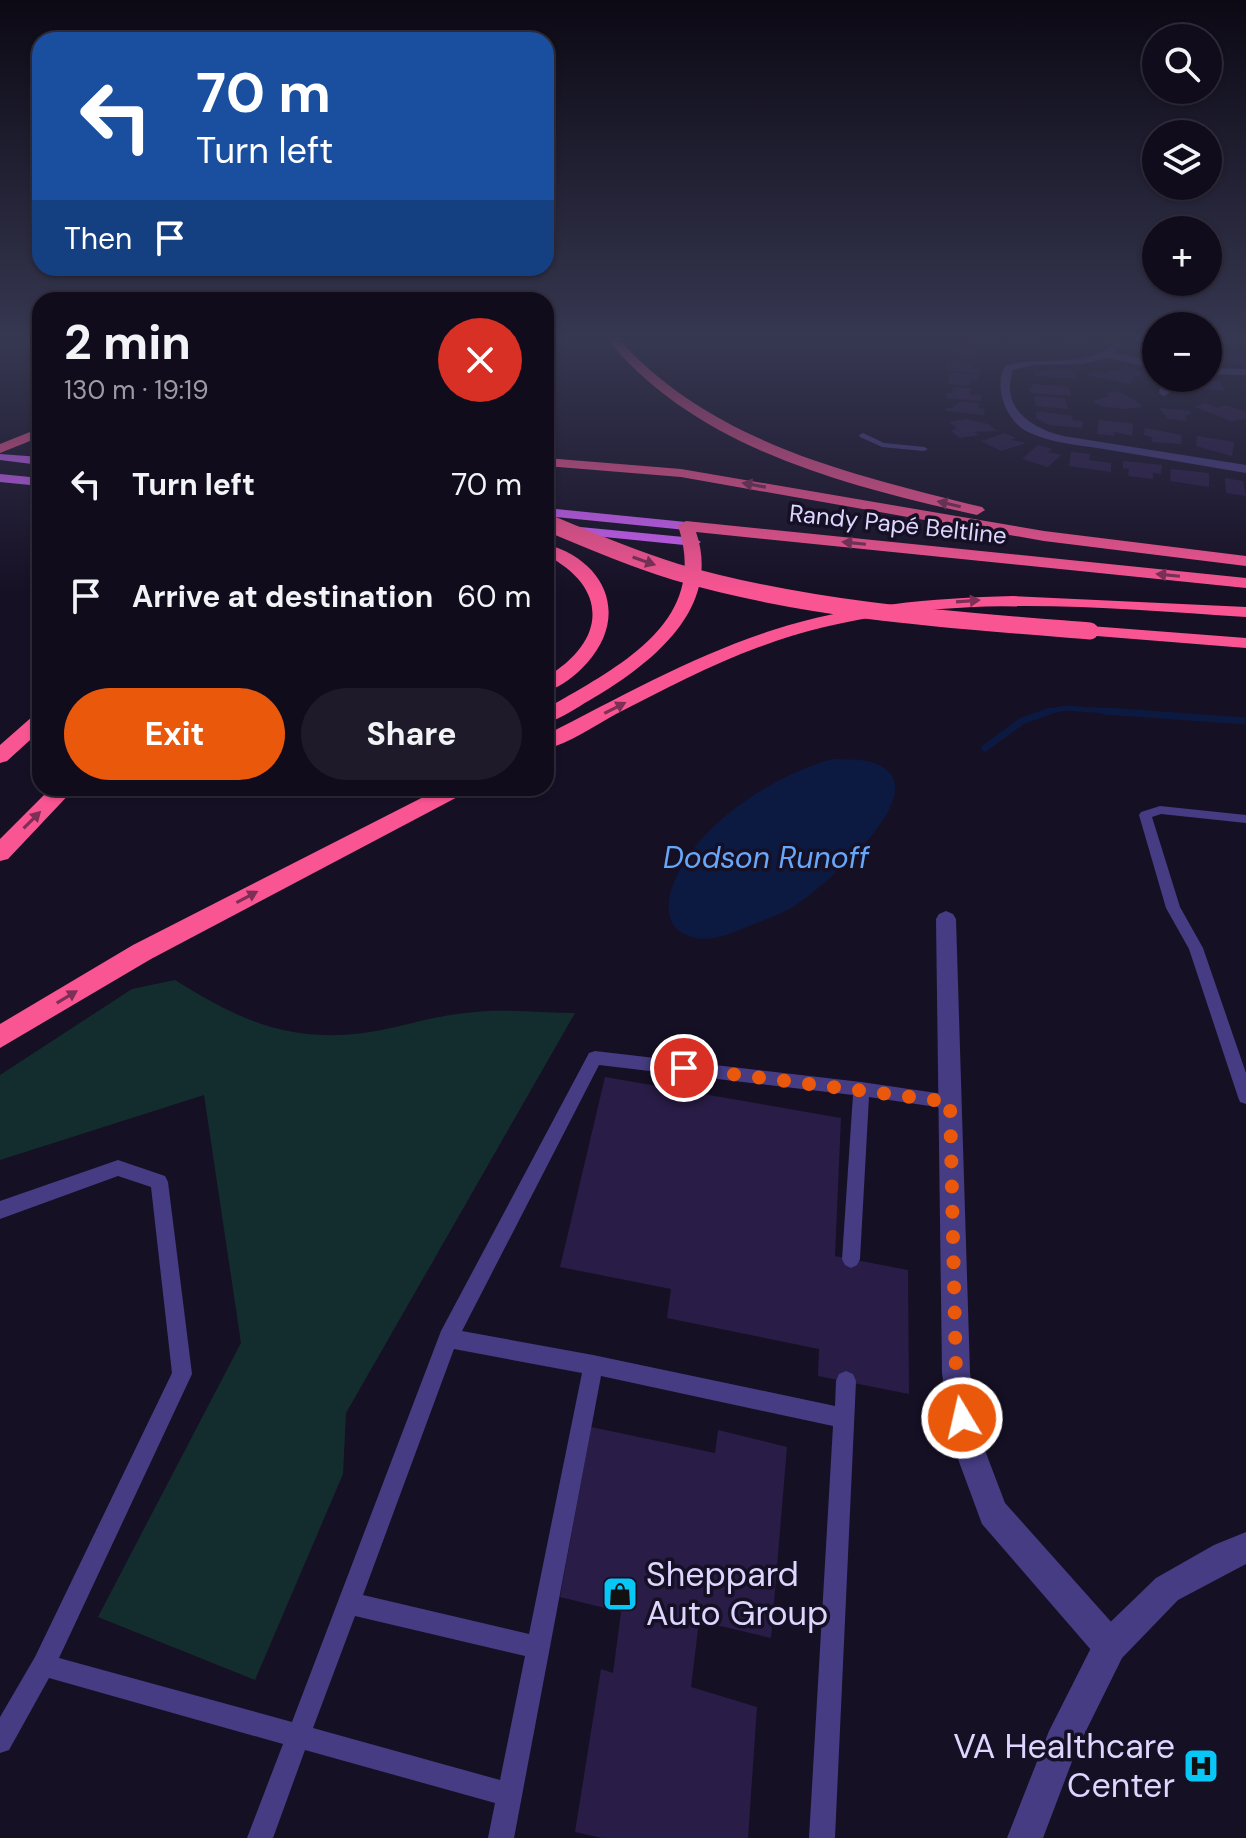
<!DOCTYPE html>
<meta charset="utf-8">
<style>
body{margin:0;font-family:"DM Sans",sans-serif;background:#1e1a29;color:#f1f3f6;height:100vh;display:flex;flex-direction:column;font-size:30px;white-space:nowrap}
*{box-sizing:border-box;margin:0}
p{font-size:26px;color:#9c9ba3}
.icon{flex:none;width:44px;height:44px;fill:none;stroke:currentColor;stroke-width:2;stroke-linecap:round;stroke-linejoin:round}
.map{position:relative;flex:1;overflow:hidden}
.details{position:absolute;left:32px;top:292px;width:522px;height:504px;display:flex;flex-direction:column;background:#100c1c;border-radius:24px;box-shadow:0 2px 6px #0004,0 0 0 2px #302c3b}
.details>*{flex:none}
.guide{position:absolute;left:32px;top:32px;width:522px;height:244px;border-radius:24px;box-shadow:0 2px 6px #0004,0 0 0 2px #302c3b;background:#1a4fa0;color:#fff;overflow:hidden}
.controls{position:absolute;left:1142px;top:24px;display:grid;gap:16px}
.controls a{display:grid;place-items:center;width:80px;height:80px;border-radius:50%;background:#100c1c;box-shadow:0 2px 6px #0004,0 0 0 2px #302c3b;font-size:40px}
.pin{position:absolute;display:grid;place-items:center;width:68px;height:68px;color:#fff;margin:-34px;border:4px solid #fff;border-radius:50%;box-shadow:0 2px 8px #0007}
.me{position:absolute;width:88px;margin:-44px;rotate:351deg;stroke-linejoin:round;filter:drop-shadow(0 0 6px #0008)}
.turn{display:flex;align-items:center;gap:28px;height:168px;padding:0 32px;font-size:36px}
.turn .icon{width:104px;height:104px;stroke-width:2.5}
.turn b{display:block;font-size:56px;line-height:68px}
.then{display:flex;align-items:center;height:76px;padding:0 32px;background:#0003;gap:16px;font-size:30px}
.round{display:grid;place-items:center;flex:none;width:84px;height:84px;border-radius:42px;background:#1e1a29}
.overview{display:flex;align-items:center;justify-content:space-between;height:136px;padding:0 32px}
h1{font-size:48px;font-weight:700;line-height:60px}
.action{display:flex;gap:16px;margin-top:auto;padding:16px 32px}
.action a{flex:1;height:92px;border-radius:48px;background:#ea580c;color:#fff;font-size:32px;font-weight:700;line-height:92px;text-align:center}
.action a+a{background:#1e1a29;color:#f1f3f6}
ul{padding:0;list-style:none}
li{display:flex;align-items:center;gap:24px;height:112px;padding:0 32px}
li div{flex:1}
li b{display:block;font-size:30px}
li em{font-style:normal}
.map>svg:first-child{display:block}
</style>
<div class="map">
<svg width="1246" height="1838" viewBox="0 0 1246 1838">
<rect width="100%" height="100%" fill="#161025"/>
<path fill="#132d2f" d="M175 980C241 1021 290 1044 370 1032 402 1027 433 1016 466 1013 501 1008 540 1013 575 1013L346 1413 343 1474 255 1680 98 1617 241 1343 204 1095 0 1160V1075L132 989Z"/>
<path fill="#0c1a42" d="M833 759C849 760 867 758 881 766 935 795 818 891 793 907 781 914 767 919 754 924 737 931 714 942 696 938 651 929 671 880 689 855 721 810 781 773 833 759Z"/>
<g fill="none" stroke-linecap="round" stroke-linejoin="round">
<path stroke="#0c1a42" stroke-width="5" d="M1042 713 1065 708 1133 713"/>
<path stroke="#0c1a42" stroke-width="7" d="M1105 711 1246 721
M985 748 1022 721 1050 711"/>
</g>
<path fill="#291c46" d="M1066 337 1085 340 1086 348 1084 351 1054 349 1053 343 1067 345Z
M995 338 1007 349 981 350 969 340Z
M1009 339 1039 342 1041 352 1010 345Z
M1139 345 1156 346V357L1138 352Z
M954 348 966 349 981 352 974 361 947 353Z
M1228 352H1241L1246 364 1222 362 1215 354H1230Z
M947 360 972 362 973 368H980V374L946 370Z
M1123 367 1144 372 1140 377 1134 376 1129 384 1087 375 1091 370 1106 374 1109 370 1120 371Z
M1060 369 1076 370 1078 379 1035 376 1034 371Z
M949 372 978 375V380L969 379V386L948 384Z
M1194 379 1219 381 1225 391 1203 389Z
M1032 384 1069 387 1071 394 1070 396 1031 393 1028 388H1033Z
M952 387 971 388 970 395H981V401L947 398 946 393H953Z
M1118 391 1134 400 1143 407 1126 409 1100 406 1092 401 1110 396 1105 393Z
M1034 396 1065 398 1068 409 1035 406Z
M960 402 978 403 979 408 984 409 985 415 946 411V408H952Z
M1205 403 1218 408 1226 405 1246 412V419L1231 421 1195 407Z
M1159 408 1190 411 1191 414 1185 416 1187 421 1168 419Z
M1036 411 1073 416 1072 420 1083 421 1082 428 1049 425 1036 418Z
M967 419 988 424 997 431 974 432 979 435 960 438 951 431 957 428 949 422Z
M1099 420 1130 423 1133 425 1132 436 1115 432 1114 436 1097 434Z
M1145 428 1182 435 1181 444 1152 442V437L1144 435Z
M1005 433 1016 438 1011 440 1026 443 1001 451 981 441Z
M1197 436 1234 442 1232 456 1196 446Z
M1038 445 1052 449 1048 452 1061 455 1048 467 1022 459Z
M1071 452 1090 454 1089 460 1111 463V472L1069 466Z
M1123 461 1162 465 1161 474 1153 473V479L1128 476 1129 469 1123 468Z
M1171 469 1209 473V487L1170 481Z
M1225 478 1243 481 1246 496 1226 493Z
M605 1077 841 1118 835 1256 908 1270 909 1394 818 1376 819 1349 667 1318 671 1289 560 1267Z
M591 1427 715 1453 718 1430 787 1447 771 1638 699 1621 691 1687 757 1707 748 1838H602L575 1832 601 1669 613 1673 621 1612 560 1597Z"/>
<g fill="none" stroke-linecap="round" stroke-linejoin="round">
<path fill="#463c83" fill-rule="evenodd" d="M863 433 884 443 924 447 928 449 924 451 882 447 860 437 859 435Z
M1160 806 1246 815V823L1161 814 1152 817 1180 907 1203 948 1246 1073V1104L1240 1102 1238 1097 1189 949 1166 908 1139 815 1141 812Z
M595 1051 861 1082 950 1095 956 1097 958 1102 956 1107 950 1109 869 1097 860 1259 857 1265 851 1268 845 1265 842 1259 853 1095 599 1065 462 1331 593 1355 835 1406 836 1381 839 1374 846 1371 853 1374 856 1381 835 1838H809L833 1426 601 1376 514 1838H488L495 1803 305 1750 273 1838H247L283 1744 49 1678 9 1750 0 1753V1717L35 1657 172 1373 151 1187 118 1176 0 1219V1201L118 1160 165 1176 168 1182 192 1374 59 1658 292 1722 441 1331 589 1053ZM454 1349 582 1373 529 1634 363 1595ZM355 1616 525 1656 500 1780 313 1728Z"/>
<path fill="#463c83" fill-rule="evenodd" d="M1107 336H1117L1121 347 1114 353 1156 362V368L1107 358 1081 364 1035 365 1013 370C1000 408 1031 428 1063 436L1246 465V473C1199 465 1152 457 1104 449 1079 445 1049 443 1026 431 1006 420 993 386 1005 366 1038 355 1083 369 1111 346Z
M1147 336H1156V340L1148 338Z
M1208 337 1221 339 1223 341 1208 343Z
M1208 368 1246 369V375L1208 374Z
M1162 378H1172L1169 393 1164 396 1159 393Z
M946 911 953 914 956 919 970 1373 981 1440 1005 1503 1122 1634 1127 1646 1122 1658 1110 1663 1098 1658 982 1524 951 1440 942 1373 936 919 939 914Z"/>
<path fill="#463c83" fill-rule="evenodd" d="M1218 338 1246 339V345L1215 343Z
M1246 1532V1564L1178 1600 1122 1658 1076 1751 1043 1838H1007L1049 1731 1098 1634 1156 1578 1214 1545Z"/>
<path fill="#d060fa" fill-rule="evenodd" d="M0 454 40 457V465L0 460Z
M0 474 40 478V486L0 482Z
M546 508 686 522 692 526 686 530 546 516Z
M570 526 694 538 701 542 694 546 565 533 564 530Z"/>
<path fill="#fa5593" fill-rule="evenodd" d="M605 336H616C710 443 850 474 982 507L985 510 977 515C845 486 692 447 605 336Z
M40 428V437L0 453V444Z
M546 458 681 469 1044 531 1246 556V566L1044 541 681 477 546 466Z
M686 521 1246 578V588L696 532C723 610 648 666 590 700 576 708 561 719 546 723V709C615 668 711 624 678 526Z
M546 544C605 560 630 615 587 663 576 675 562 687 546 691V677C606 642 610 588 546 555Z
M1013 596 1246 607V617C1084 606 914 589 759 647 710 665 663 690 616 714 594 726 570 743 546 749V735C620 697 693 656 773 630 850 605 932 598 1013 596Z
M1090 626 1246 638V648L1084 635 1081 631Z
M40 714V731L7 761 0 763V745L33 716Z
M51 788H75L8 859 0 861V839Z
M441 788H469L465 793 151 959 0 1048V1024L133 945Z"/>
<path stroke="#fa5593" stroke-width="17" d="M546 522C589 540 631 558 676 572 810 611 951 620 1090 631"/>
</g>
<defs><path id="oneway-solid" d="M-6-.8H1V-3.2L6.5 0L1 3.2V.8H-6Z" transform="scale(2)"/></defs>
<g fill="#7d2f56">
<use href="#oneway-solid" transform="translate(754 485) rotate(-170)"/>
<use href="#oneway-solid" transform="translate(949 504) rotate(-167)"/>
<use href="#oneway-solid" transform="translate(854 543) rotate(-174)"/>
<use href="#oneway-solid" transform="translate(644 561) rotate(19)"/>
<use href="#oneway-solid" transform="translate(1168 575) rotate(-174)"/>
<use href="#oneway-solid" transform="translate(968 601) rotate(-4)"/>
<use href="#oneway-solid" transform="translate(615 708) rotate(-27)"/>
<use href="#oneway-solid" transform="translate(32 820) rotate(-45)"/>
<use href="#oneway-solid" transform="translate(247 897) rotate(-28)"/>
<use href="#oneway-solid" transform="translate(67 997) rotate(-31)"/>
</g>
<linearGradient id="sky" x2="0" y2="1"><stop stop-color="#0c0914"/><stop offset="0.57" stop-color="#363751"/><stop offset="1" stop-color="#363751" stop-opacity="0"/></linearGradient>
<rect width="1246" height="594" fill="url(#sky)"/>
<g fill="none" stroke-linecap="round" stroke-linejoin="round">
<path stroke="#ea580c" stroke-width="14" stroke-dasharray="0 25.2" d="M684 1068 950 1102 956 1373 962 1418"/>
</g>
<defs>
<symbol id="shop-square" viewBox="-11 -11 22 22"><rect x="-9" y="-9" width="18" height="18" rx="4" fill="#08c7f7" stroke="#161025"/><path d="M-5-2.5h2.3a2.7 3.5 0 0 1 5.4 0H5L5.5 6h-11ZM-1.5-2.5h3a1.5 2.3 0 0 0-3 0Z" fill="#111"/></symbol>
<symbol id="hospital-square" viewBox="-11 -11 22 22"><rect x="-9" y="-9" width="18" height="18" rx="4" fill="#08c7f7" stroke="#161025"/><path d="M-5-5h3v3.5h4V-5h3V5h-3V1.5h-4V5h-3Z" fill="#111"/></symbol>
</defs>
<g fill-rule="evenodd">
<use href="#shop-square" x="600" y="1574" width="40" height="40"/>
<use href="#hospital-square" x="1181" y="1746" width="40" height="40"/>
</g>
<g text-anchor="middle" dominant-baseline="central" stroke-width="7" stroke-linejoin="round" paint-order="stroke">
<g font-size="24" fill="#ded6fe" stroke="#161025">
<text transform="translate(898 524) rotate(6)">Randy Papé Beltline</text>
</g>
<g font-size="30" font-style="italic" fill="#67a7fa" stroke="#161025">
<text x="766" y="857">Dodson Runoff</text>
</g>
<g font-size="34" fill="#ded6fe" stroke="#161025" text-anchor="start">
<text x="646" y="1574">Sheppard<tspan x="646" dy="39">Auto Group</tspan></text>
<text x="1175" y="1746" text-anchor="end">VA Healthcare<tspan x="1175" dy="39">Center</tspan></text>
</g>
</g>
</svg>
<div class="controls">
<a><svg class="icon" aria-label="search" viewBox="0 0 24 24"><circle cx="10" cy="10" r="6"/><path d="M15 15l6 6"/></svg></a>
<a><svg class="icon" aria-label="layers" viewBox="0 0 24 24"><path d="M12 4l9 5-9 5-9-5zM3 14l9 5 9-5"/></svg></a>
<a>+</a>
<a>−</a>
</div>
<div class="pin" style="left:684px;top:1068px;background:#d93025"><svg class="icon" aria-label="arrive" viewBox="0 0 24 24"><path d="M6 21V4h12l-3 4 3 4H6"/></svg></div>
<svg class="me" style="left:962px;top:1418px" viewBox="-20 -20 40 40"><circle r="17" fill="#ea580c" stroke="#fff" stroke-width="3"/><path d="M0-11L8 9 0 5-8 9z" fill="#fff"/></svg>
<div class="guide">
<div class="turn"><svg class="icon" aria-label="left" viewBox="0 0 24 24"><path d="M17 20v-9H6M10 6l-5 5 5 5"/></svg><div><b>70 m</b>Turn left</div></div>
<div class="then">Then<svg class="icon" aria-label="arrive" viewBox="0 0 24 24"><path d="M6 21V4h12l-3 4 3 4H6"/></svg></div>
</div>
<section class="details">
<div class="overview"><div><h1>2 min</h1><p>130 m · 19:19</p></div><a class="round" style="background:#d93025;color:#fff"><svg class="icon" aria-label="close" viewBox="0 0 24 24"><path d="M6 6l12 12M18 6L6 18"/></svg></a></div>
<ul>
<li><svg class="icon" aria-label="left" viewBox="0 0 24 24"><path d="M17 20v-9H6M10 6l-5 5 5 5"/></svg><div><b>Turn left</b></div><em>70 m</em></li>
<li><svg class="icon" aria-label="arrive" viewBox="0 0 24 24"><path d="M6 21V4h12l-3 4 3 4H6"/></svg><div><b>Arrive at destination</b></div><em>60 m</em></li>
</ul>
<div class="action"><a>Exit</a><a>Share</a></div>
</section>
</div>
